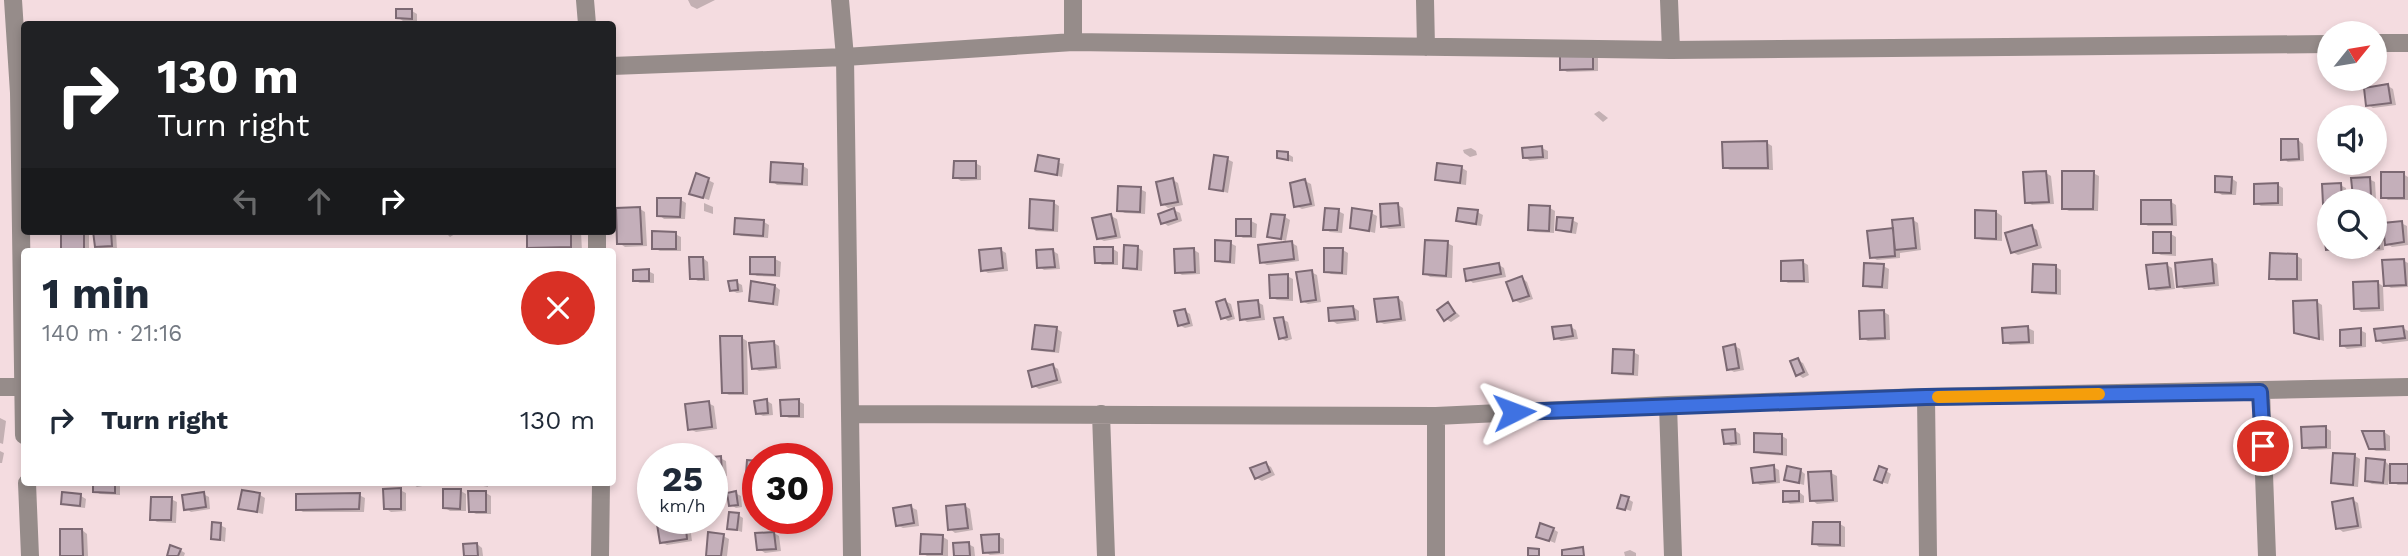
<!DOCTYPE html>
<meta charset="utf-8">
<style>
body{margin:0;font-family:"Work Sans",sans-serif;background:#f6f6f7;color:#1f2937;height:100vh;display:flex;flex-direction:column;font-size:26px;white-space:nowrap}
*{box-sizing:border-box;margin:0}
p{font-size:23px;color:#747a83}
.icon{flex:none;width:38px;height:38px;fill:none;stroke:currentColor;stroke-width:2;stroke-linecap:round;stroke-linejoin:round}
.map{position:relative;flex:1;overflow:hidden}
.details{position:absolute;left:21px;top:248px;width:595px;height:238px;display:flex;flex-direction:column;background:#fff;border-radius:7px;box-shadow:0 4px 10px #0003}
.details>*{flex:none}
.hud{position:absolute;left:21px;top:21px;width:595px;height:214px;border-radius:7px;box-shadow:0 4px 10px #0003;background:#202124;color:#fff;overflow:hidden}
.needle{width:46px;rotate:60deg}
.tools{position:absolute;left:2317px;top:21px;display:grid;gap:14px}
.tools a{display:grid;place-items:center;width:70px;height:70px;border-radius:50%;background:#fff;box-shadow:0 4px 10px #0003;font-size:35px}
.speed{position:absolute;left:637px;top:443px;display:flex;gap:14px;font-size:35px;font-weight:700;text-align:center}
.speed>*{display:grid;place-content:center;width:91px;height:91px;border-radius:50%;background:#fff;box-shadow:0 4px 10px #0003;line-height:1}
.speed small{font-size:18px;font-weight:400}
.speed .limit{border:10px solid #d22;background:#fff;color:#111}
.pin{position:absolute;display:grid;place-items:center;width:60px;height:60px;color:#fff;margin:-30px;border:4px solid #fff;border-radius:50%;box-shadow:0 2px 7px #0007}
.me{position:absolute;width:77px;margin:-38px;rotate:87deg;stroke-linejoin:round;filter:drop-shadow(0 0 5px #0008)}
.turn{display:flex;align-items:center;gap:24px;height:147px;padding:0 21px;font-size:32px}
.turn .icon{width:91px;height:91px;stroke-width:2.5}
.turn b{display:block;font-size:49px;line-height:60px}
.lanes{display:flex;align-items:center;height:66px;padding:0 21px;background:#0003;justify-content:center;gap:35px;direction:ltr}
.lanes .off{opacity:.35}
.round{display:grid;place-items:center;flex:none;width:74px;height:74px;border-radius:37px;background:#f6f6f7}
.headline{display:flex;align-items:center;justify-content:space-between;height:119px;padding:0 21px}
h1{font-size:42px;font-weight:700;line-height:52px}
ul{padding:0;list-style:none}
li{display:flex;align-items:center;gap:21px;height:105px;padding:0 21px}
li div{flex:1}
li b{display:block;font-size:26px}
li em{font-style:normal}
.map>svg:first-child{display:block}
</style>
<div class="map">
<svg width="2408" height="556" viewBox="0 0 2408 556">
<rect width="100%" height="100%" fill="#f4dce0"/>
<path fill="#0003" d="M688 0H715L697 9 691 6Z
M412 11 417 14V21H403L397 17Z
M1592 54 1598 58V71L1567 72 1562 69Z
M2388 86 2393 89 2396 105 2373 108 2368 105Z
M1599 111 1608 118 1603 122 1594 114Z
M2298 140 2303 144 2304 161 2288 162 2283 159Z
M1767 143 1772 146 1773 170H1730L1724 167Z
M1471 148 1476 151 1477 155 1470 157 1464 153 1463 150Z
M1542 148 1548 151V159L1530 161 1525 157Z
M1288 154 1293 157V162L1278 158Z
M1039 158 1064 164 1062 177 1037 170Z
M1227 159 1233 162 1228 193 1211 188Z
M975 163 981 166V180L961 181 955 177Z
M772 164 803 166 808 169V186L777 185 772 181Z
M1439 165 1462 168 1467 171 1466 185 1442 182 1437 179Z
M2046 173 2051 176 2054 204 2032 205 2027 202Z
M2093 173 2099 176 2098 211H2069L2063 208Z
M2403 174 2408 177V200H2388L2383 197Z
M2231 178 2237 182 2236 195H2222L2216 191Z
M2369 179 2375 182 2376 199H2360L2354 196Z
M708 180 714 183 709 200 697 196Z
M1173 180 1178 183 1183 205 1168 208 1163 204Z
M1305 181 1311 184 1315 206 1302 209 1296 206Z
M2278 185 2283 188V206H2261L2256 203Z
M2340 185 2346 188 2347 201H2329V206L2324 203Z
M1140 189 1146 192 1145 214 1125 213 1119 210Z
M681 200 686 203 685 219H664L659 215Z
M2171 202 2176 205 2177 226H2148L2143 223Z
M704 203 713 207V214L704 211Z
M1054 203 1059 206 1058 232 1036 231 1031 227Z
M1398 205 1403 208 1405 228 1389 229 1383 226Z
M2375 207 2381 211 2382 224 2401 223 2407 226 2408 245 2392 247 2383 241 2384 250 2367 252 2361 248V247H2375Z
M1550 208 1555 211 1554 233 1535 232 1529 229Z
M640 209 645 212 647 246 625 247 619 243Z
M1174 210 1180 213 1182 221 1168 226 1163 222Z
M1338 211 1344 214 1342 233 1330 232 1325 229Z
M1477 212 1483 215 1481 226 1463 223 1458 220Z
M1996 212 2002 216V241L1982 240 1976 237Z
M1371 213 1377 216 1375 233 1352 227Z
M1111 216 1117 219 1121 238 1104 241 1098 238Z
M1285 217 1290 220 1286 241 1269 236Z
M1572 220 1578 223 1576 234 1563 232 1558 229Z
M1913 220 1918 223 1921 250 1900 253V258L1877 260 1872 257 1895 230Z
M1238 221H1251L1257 224 1256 238H1243L1238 235Z
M2324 221H2329V247H2351V250L2333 252 2327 249Z
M764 222 769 225 768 238 741 236 736 233Z
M2032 227 2037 230 2042 248 2018 255 2012 252Z
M63 231H85L89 234V252H67L62 250Z
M95 231 116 233 117 249H102L96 246Z
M444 231H453L455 234 450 237Z
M529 231H581L582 252H538L529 247Z
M675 234 681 237V251H660L654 248Z
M2171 234 2176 237V256L2161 255 2155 252Z
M1230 243 1236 246 1235 264 1222 263 1216 260Z
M1292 243 1297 246 1299 261 1267 265 1261 262Z
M1447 243 1453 246 1452 278 1430 277 1425 273Z
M1137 247 1143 251 1142 271 1130 270 1125 267Z
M1113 249 1118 252V265H1102L1097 262Z
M1001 250 1006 253 1008 271 988 273 983 270Z
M1194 250 1199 253 1200 274 1182 275 1177 272Z
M1343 250 1348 253 1347 275 1331 274 1326 271Z
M1053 251 1058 254 1060 269 1044 270 1038 266Z
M2297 256 2302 259V281H2276L2271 278Z
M703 258 708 262 709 281H698L692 278Z
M752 259H775L781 262 780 277 757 276 752 273Z
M2212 261 2217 264 2219 286 2184 289 2179 286Z
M2404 261 2408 263V287L2391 288 2386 285Z
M1803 262 1808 265 1809 283H1788L1783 280Z
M1499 265 1504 268 1506 277 1473 283 1468 279Z
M2167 265 2172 268 2175 289 2156 291 2151 288Z
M1883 266 1889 269 1888 289 1870 288 1864 285Z
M2056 267 2061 270V295L2040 294 2034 291Z
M648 271 654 274V283H640L634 280Z
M1311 272 1317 275 1321 302 1308 304 1302 301Z
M1287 276 1293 279V301L1277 300 1271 297Z
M1522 278 1527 282 1533 299 1520 303 1514 300Z
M736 282 742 285 743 292 737 293 731 290Z
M2378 283 2383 286 2384 311 2361 312 2356 308Z
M775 286 780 290 778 306 756 303 750 300Z
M1398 298 1403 302 1406 321 1384 324 1378 321Z
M1225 301 1231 304 1235 319 1228 321 1223 317Z
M1257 302 1263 305 1265 320 1247 322 1242 318Z
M2317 302 2322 305 2324 341 2296 332Z
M1448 304 1460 316 1451 322 1446 319Z
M1353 307 1359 311V321L1337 324 1331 320Z
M1185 311 1190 314 1193 326 1185 328 1179 325Z
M1884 312 1889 315 1890 340 1868 341 1862 338Z
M1282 319 1288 322 1292 339 1286 341 1280 338Z
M1571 327 1576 330 1578 339 1561 341 1555 338Z
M2028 328 2034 331V344L2010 345 2005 342Z
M2403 328 2408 331V341L2383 344 2377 340Z
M1057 329 1062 332 1059 353 1039 351 1034 348Z
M2360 330 2366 333V347L2347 349 2342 345Z
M742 338 747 341 748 395H729L723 392Z
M774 343 779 346 781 369 759 371 754 368Z
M1735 346 1740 349 1744 370 1734 372 1729 369Z
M1633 352 1639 355 1638 376 1619 375 1613 372Z
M1797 360 1803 363 1809 375 1803 378 1797 374Z
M1053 366 1058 369 1062 383 1039 389 1034 386Z
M767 401 772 404 773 415 763 416 757 413Z
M798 401 804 404V418H789L783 415Z
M708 403 714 406 717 429 696 432 690 429Z
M0 418 6 421 3 444 0 443Z
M2326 428 2331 431V449L2309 450 2303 446Z
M1734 430 1740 434 1741 445 1731 446 1725 443Z
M2384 432 2390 436V451H2376L2370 448Z
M1782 436 1787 439V456L1761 454 1755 451Z
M0 451 4 453 2 463H0Z
M2334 455 2355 456 2360 459 2358 487 2338 485 2333 482Z
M720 458 726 461 727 476 712 478V459Z
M2385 461 2390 466 2408 465V485H2398L2389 480 2388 485 2372 484 2366 481Z
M1266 464 1271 467 1275 475 1262 481 1256 478Z
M1773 467 1779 470 1780 483 1760 485 1755 482Z
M1800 470 1805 474 1804 485 1786 480Z
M1886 471 1891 474 1888 484 1881 482Z
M1831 473 1837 476 1838 502 1817 504 1812 500Z
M95 483H120V495L100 494 94 491Z
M358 483H381L363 486Z
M411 483H433V484L417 487Z
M469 483H488V487Z
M400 490 406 493V511L391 512 385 508Z
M461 491 466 494V511H450L444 507Z
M1799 492 1804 496V503L1790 504 1785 501Z
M486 493 491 496V514H476L470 511Z
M735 493 741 496 742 507 736 508 731 505Z
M203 494 209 497 210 509 191 512 185 508Z
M260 495 265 498 263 514 240 508Z
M359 495 365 498 364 512H303L298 509Z
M81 496 86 499 85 508 69 506 63 503Z
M171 499 177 502 176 523 157 522 152 519Z
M1628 499 1633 502 1631 511 1619 507Z
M2353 500 2358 503 2362 528 2343 532 2338 528Z
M965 506 970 509 973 530 955 533 950 529Z
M911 507 917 510 919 526 903 528 897 525Z
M738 515 743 518 742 532 729 528Z
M669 518 689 519 692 541 667 545 661 542Z
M1840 524 1845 527V547H1819L1814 543Z
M220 525 226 528 225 542 213 538Z
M1553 529 1558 532 1555 543 1538 536Z
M82 530 87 534 88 556H62Z
M774 533 779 536 781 551 765 553 759 549Z
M723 536 729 539 727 556H708Z
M998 536 1004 539V554L990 555 984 551Z
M943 537 948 540V556H927L922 553Z
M477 544 482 548 483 556H466Z
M968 544 974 547 975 556H956Z
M180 550 185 553 184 556H169Z
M1630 550 1636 553V556H1625L1624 552Z"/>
<path fill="#c4afba" stroke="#7c6973" stroke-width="2" d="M396 9H412V19L396 18Z
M1593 53V69L1560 70V54Z
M2388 84 2391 103 2366 106 2364 88Z
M2281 139H2298L2299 159 2281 160Z
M1767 141 1768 168H1723L1722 142Z
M1542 146 1543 157 1523 158 1522 148Z
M1277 151 1288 152V160L1277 158Z
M1038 155 1059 159 1057 175 1035 171Z
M1214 155 1228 157 1223 191 1209 189Z
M954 161H976V178H953Z
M771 162 803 164 802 184 770 182Z
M1437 163 1462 166 1460 183 1435 180Z
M2046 171 2049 202 2025 203 2023 172Z
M2062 171H2094L2093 209H2062Z
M2381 172H2404V198H2381Z
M696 173 709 178 703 198 689 194Z
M2215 176 2232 177 2231 193 2215 192Z
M2370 177 2371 196 2353 197 2351 178Z
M1173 178 1178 202 1161 205 1156 182Z
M1305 179 1311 204 1294 207 1290 183Z
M2278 183V203L2254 204V184Z
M2341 183 2342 201H2329V203L2323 204 2322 184Z
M1118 186 1141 187 1140 212 1117 211Z
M657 198H681L680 217 657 216Z
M1030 199 1054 201 1053 230 1029 228Z
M2141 200H2171L2172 224H2141Z
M1398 203 1400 225 1381 227 1380 204Z
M1529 205 1550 206 1549 231 1528 230Z
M2375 206 2379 248 2359 250V247H2375Z
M640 207 642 244H617L616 208Z
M1174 208 1177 219 1161 224 1158 214Z
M1325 208 1339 209 1337 230H1323Z
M1352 208 1372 211 1369 231 1350 228Z
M1458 208 1478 210 1476 224 1456 221Z
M1975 210 1996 211V239L1975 238Z
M1111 214 1116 236 1097 239 1092 218Z
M1271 214 1285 215 1281 239 1267 237Z
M1557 217 1573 218 1571 232 1556 230Z
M735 218 764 220 763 236 734 234Z
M1913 218 1916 248 1895 250 1892 220Z
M1236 219H1251V236H1236Z
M2329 219V247L2347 248 2326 250 2322 220Z
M2402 221 2404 242 2385 245 2383 223Z
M2032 225 2037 245 2011 253 2005 233Z
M1893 228 1895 256 1870 258 1867 231Z
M61 231H84V251H61Z
M93 231H111L112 246 95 247Z
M527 231H571V247L527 248Z
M652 231 676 232V249H652Z
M2153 232H2171V253H2153Z
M1215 240 1231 241 1230 262 1215 261Z
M1425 240 1448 241 1446 276 1423 274Z
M1292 241 1294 259 1260 263 1258 245Z
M1124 245 1138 246 1137 269 1123 268Z
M1094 247H1113V263H1095Z
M1001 248 1003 268 981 271 979 250Z
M1194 248 1195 272 1175 273 1174 249Z
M1324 248H1343L1342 273 1324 272Z
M1053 249 1055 267 1037 268 1036 250Z
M2270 253 2297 254V279H2269Z
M689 257H703L704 279H690Z
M750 257H775V275L750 274Z
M2212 259 2214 283 2177 287 2175 263Z
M2404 259 2406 285 2384 286 2382 260Z
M1803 260 1804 281H1781V261Z
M1499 263 1501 274 1466 281 1464 269Z
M1864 263 1884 264 1882 287 1863 286Z
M2167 263 2170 287 2149 289 2146 265Z
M2033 264 2056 265V293L2032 292Z
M649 269V281H633V270Z
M1312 270 1316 300 1301 302 1296 272Z
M1288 274V298H1270L1269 275Z
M1522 276 1529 296 1513 301 1506 282Z
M737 280 738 290 730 291 728 281Z
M751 281 775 285 773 304 749 301Z
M2378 281 2379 308 2354 309 2353 282Z
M1398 297 1401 319 1377 322 1374 299Z
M1225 299 1231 316 1221 319 1216 302Z
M1258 300 1260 317 1240 320 1238 302Z
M2317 300 2319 339 2294 333 2293 301Z
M1448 302 1455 313 1444 321 1437 310Z
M1353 306 1355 319 1329 321 1328 308Z
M1185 309 1189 323 1178 326 1174 311Z
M1884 310 1885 338 1860 339 1859 311Z
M1283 317 1287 337 1279 339 1274 318Z
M1035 325 1057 327 1054 351 1032 349Z
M1571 325 1573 336 1554 339 1552 327Z
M2028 326 2029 342 2003 343 2002 328Z
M2403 326 2405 338 2376 341 2374 329Z
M2361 328V345L2340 346V330Z
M720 336H742L743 393H722Z
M774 341 776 367 752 369 749 343Z
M1735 344 1739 368 1727 370 1723 347Z
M1613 349 1634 350 1633 374 1612 373Z
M1798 358 1804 372 1796 376 1790 361Z
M1053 364 1057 380 1032 387 1028 371Z
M767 399 768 413 756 414 754 401Z
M799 399V416H781L780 400Z
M709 401 712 427 688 430 685 404Z
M2326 426V447L2302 448 2301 427Z
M1735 429 1736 443 1724 444 1722 430Z
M2362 431H2384L2385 449H2369Z
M1754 433 1782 434V454L1754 452Z
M2333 453 2355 454 2353 485 2331 483Z
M721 456 722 474 712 475V458H703Z
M2366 458 2385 460 2383 483 2365 481Z
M747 460 758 461V489L745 488Z
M1266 462 1270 472 1255 479 1250 468Z
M2390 464H2408V483H2390Z
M1774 465 1775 481 1753 483 1751 468Z
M1787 466 1801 469 1799 483 1784 480Z
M1879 466 1887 469 1882 483 1874 480Z
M1831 471 1833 500 1810 501 1808 472Z
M93 483H115V493L93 492Z
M401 488V509H384L383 489Z
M443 489H461L460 509 443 508Z
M242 490 260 493 257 512 238 509Z
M468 491H486V512H469Z
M736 491 738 505 729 506 727 493Z
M1783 491H1799V501L1783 502Z
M62 492 81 494 80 506 61 504Z
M204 492 206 507 184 510 182 495Z
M360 493 359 509 296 510V494Z
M1621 495 1629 497 1625 510 1617 508Z
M151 497H172L171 520H150Z
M2353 498 2358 526 2336 529 2332 502Z
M965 504 968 528 948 530 946 506Z
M911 505 914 523 896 526 893 508Z
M729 512 739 513 737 530 727 529Z
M656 518H685L687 539 660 543Z
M212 522 221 523 220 540 211 539Z
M1813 522H1840V545L1812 544Z
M1540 523 1554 528 1549 541 1536 537Z
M60 529H82L83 556H60Z
M708 532 724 534 721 556H706Z
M774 532 776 549 757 550 755 533Z
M921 534 943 535 942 554H920Z
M999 534V552L983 553 981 535Z
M969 542 970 556H954L953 543Z
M477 543 478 556H464L463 544Z
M170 545 181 549 178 556H167Z
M1583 547 1584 556H1562V550Z
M1528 548 1539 549V556H1528Z"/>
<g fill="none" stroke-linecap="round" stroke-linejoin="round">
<path stroke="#968c8a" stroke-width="18" d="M13 0 19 93 24 435
M585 0 587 24
M840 0 845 57 852 556
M1073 0V42
M1425 0 1426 47
M1669 0 1671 50
M2375 43H2408
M612 66 845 57 1073 42 1671 50 2329 44
M597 231V252
M0 387H24
M2261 392 2267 556
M1926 397 1928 556
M1668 405 1673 556
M852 414 1436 416 1668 405 1926 397 2408 387
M1101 414 1106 556
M27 483 30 556
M600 556 601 483
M1436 556V416"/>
</g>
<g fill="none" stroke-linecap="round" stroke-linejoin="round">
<defs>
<path id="route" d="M1514 412 1926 397 2260 392 2263 446"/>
</defs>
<use href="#route" stroke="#294a93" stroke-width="18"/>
<use href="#route" stroke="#3f72e2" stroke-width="12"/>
<path stroke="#f59e0b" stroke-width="12" d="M1938 397 2099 394"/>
</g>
</svg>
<div class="tools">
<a><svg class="needle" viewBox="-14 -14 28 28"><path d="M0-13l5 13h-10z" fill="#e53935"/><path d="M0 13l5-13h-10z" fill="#747a83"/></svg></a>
<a><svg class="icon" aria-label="sound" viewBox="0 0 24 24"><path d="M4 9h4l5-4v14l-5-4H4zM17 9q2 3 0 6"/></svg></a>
<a><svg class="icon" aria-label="search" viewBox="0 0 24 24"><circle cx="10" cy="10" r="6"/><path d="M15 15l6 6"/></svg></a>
</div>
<div class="speed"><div>25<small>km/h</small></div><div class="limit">30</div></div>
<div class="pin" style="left:2263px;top:446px;background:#d93025"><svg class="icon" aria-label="arrive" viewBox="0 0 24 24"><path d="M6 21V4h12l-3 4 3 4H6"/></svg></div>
<svg class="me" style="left:1514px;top:412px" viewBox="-20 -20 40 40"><path d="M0-17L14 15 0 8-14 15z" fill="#3f72e2" stroke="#fff" stroke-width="4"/></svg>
<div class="hud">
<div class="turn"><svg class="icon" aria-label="right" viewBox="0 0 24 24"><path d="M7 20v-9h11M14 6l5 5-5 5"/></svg><div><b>130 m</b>Turn right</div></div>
<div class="lanes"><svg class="icon off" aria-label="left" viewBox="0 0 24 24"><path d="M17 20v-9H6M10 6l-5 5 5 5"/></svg><svg class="icon off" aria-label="ahead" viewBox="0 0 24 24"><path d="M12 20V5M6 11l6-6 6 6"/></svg><svg class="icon" aria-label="right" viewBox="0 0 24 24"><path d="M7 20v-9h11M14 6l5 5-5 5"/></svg></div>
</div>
<section class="details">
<div class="headline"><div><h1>1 min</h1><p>140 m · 21:16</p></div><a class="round" style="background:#d93025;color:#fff"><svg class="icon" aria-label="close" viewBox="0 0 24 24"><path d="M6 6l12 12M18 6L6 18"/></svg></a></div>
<ul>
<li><svg class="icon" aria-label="right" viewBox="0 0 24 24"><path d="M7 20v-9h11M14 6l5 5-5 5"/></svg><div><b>Turn right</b></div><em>130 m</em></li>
</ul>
</section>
</div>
